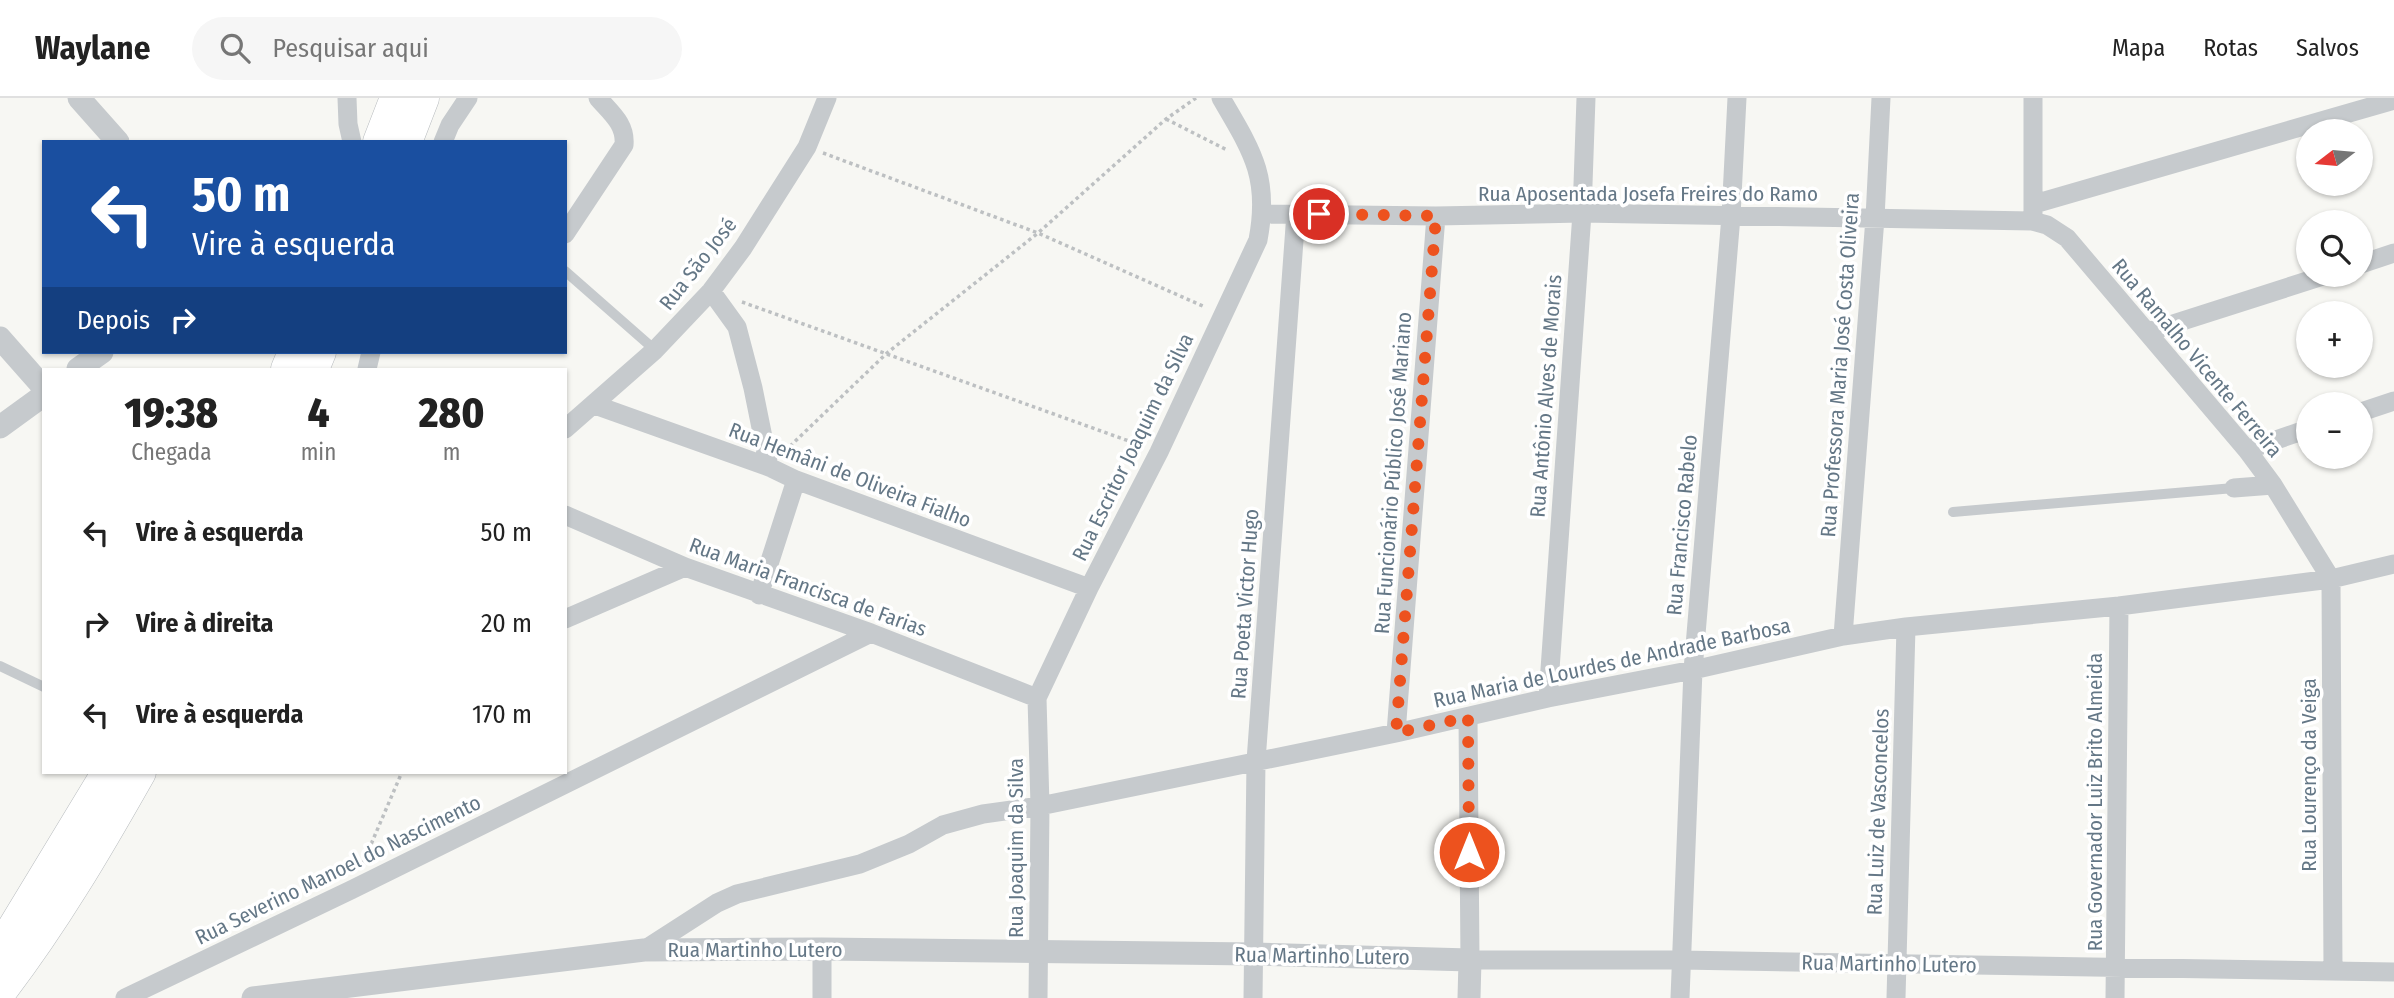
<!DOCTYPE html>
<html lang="pt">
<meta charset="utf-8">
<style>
body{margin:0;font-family:"Fira Sans Condensed",sans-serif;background:#f6f6f6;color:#222;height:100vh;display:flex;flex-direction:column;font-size:26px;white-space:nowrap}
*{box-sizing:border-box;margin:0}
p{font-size:23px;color:#767676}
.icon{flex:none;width:38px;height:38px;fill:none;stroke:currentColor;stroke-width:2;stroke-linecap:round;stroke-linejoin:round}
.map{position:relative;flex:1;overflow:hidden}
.drawer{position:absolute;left:42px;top:270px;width:525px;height:406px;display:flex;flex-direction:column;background:#fff;border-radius:0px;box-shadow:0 2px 5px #0004}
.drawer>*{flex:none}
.guide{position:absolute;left:42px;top:42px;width:525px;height:214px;border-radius:0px;box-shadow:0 2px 5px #0004;background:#1a4fa0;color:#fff;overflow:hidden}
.needle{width:46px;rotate:254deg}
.controls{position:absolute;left:2296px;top:21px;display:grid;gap:14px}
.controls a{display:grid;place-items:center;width:77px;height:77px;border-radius:50%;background:#fff;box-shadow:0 2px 5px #0004;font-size:35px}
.pin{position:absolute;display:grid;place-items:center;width:60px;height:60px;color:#fff;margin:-30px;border:4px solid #fff;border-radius:50%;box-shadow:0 2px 7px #0007}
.me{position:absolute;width:77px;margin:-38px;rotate:0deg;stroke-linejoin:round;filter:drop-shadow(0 0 5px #0008)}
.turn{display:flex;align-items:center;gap:24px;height:147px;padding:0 35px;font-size:32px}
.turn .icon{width:91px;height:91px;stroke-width:2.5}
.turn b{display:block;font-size:49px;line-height:60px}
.then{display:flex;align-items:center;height:66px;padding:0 35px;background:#0003;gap:14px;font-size:26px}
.eta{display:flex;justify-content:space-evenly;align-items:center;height:119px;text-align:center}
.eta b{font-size:42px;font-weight:800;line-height:49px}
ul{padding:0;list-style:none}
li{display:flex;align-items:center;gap:21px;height:91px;padding:0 35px}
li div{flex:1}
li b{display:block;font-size:26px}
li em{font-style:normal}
header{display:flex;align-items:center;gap:42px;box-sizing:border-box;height:98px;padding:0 35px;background:#fff;border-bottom:2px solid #e0e0e0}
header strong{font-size:33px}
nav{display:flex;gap:38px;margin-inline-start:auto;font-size:24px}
.search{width:490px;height:63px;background:#f6f6f6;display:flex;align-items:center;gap:18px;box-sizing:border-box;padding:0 24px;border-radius:38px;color:#767676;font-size:26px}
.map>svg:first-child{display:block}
</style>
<header>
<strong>Waylane</strong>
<div class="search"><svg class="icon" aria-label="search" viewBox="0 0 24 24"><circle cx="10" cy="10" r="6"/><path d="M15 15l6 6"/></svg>Pesquisar aqui</div>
<nav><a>Mapa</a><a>Rotas</a><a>Salvos</a></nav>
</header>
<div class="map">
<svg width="2394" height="900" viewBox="0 0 2394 900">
<rect width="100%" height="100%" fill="#f7f7f3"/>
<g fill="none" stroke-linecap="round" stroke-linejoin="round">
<defs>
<path id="trunk" d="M379 44 396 0
M406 44 423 0
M287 271 294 254
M313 271 320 254
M0 852 108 674
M0 894C53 825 97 750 140 674"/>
</defs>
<use href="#trunk" stroke="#b8bcbf" stroke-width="33"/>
<path stroke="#bdc0c2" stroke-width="3.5" stroke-dasharray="3.5 3.5" stroke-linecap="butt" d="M1166 21 1227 52
M823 55 1038 135 1205 209
M742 204 1140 347
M785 353 887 255 1038 135 1166 21 1196 0
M363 765 402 674"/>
<path stroke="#c6cacd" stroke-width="10" d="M565 173 655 252
M1953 414 2234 390
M0 568 44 589"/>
<path stroke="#c6cacd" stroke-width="19" d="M347 0 348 26 352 44
M443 44 450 27 468 0
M2034 106 2394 2
M1263 116 1436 118 1582 115 2032 123 2047 127 2067 140 2247 352 2273 387 2331 481
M2033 119V0
M565 136 624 47C626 26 611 15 598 0
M2361 166 2394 155
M711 193 737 229 753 290 769 369
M2148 234 2326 177
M367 271 371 254
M595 307 769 369 796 382 1089 490
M2361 314 2394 303
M565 331 655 252 711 193 743 150 807 49 827 0
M2247 352 2308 331
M2234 390 2273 387
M565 417 685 469 871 535 1037 600
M2331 481 2333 873
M759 497 796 382
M565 521 685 469
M1843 538 1875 120 1881 0
M1548 600 1582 115 1586 0
M1468 619 1470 862H1680L2394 874
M1396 635 1436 118
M822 851V900
M644 852 717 805 737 796 860 766 909 746 943 727 983 716 1040 708 1396 635 1548 600 1693 572 1843 538 1906 529 2119 508 2331 481 2394 466
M125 900 351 792 871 535
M1038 900 1040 708 1037 600 1089 490 1159 354 1258 142C1270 79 1252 53 1221 0
M1253 900 1256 663 1296 115
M1680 900 1693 572 1731 118 1737 0
M1896 900 1906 529
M2115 900 2119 508"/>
<path stroke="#c6cacd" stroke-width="23" d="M79 0 118 44
M0 240 44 290
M78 271 102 254
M0 329 44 297
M253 900 644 852 822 851 1254 856 1470 862 1469 900"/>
<use href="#trunk" stroke="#fff" stroke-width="32"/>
</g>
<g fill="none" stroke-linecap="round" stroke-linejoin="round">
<path stroke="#ed521e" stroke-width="12" stroke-dasharray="0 21.6" d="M1319 116 1436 118 1396 635 1468 619 1469 754"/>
</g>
<g text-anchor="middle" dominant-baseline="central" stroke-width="7" stroke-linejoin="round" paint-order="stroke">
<g font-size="21" fill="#647786" stroke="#fff">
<text x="1648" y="96">Rua Aposentada Josefa Freires do Ramo</text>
<text transform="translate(698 166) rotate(-52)">Rua São José</text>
<text transform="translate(2197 260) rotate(50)">Rua Ramalho Vicente Ferreira</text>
<text transform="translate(1840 267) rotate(-86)">Rua Professora Maria José Costa Oliveira</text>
<text transform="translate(1546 298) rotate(-86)">Rua Antônio Alves de Morais</text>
<text transform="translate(1133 349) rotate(-64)">Rua Escritor Joaquim da Silva</text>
<text transform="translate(1393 375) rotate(-86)">Rua Funcionário Público José Mariano</text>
<text transform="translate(850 377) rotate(21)">Rua Hemâni de Oliveira Fialho</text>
<text transform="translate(1682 427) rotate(-85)">Rua Francisco Rabelo</text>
<text transform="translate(808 489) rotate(20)">Rua Maria Francisca de Farias</text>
<text transform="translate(1245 506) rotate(-86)">Rua Poeta Victor Hugo</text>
<text transform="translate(1612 565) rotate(-12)">Rua Maria de Lourdes de Andrade Barbosa</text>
<text transform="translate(2309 677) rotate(-90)">Rua Lourenço da Veiga</text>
<text transform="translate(2095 704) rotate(-90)">Rua Governador Luiz Brito Almeida</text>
<text transform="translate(1878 714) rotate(-88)">Rua Luiz de Vasconcelos</text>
<text transform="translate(1016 750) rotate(-90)">Rua Joaquim da Silva</text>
<text transform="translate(338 772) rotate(-26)">Rua Severino Manoel do Nascimento</text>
<text x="755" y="852">Rua Martinho Lutero</text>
<text transform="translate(1322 858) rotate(1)">Rua Martinho Lutero</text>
<text transform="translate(1889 866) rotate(1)">Rua Martinho Lutero</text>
</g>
</g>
</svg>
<div class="controls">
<a><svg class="needle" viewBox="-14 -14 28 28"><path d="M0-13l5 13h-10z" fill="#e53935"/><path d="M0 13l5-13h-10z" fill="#767676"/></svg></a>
<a><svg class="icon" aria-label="search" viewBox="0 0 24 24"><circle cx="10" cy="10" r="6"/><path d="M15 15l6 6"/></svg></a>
<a>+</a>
<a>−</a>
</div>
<div class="pin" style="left:1319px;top:116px;background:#d93025"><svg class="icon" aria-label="arrive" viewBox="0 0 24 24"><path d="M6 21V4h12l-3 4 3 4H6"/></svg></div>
<svg class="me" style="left:1469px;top:754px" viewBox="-20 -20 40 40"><circle r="17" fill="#ed521e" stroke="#fff" stroke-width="3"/><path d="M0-11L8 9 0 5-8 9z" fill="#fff"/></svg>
<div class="guide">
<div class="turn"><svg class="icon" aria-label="left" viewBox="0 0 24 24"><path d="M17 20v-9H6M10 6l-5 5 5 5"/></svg><div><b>50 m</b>Vire à esquerda</div></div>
<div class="then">Depois<svg class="icon" aria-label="right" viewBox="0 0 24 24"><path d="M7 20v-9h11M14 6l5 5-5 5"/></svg></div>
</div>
<section class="drawer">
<div class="eta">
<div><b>19:38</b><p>Chegada</p></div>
<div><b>4</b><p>min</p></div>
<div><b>280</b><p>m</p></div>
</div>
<ul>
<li><svg class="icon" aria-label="left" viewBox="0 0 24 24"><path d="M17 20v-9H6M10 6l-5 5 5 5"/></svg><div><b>Vire à esquerda</b></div><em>50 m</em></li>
<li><svg class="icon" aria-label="right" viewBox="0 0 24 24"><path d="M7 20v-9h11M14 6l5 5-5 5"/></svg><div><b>Vire à direita</b></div><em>20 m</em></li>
<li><svg class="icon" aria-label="left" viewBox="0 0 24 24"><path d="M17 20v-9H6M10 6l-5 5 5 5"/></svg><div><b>Vire à esquerda</b></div><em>170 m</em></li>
</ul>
</section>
</div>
